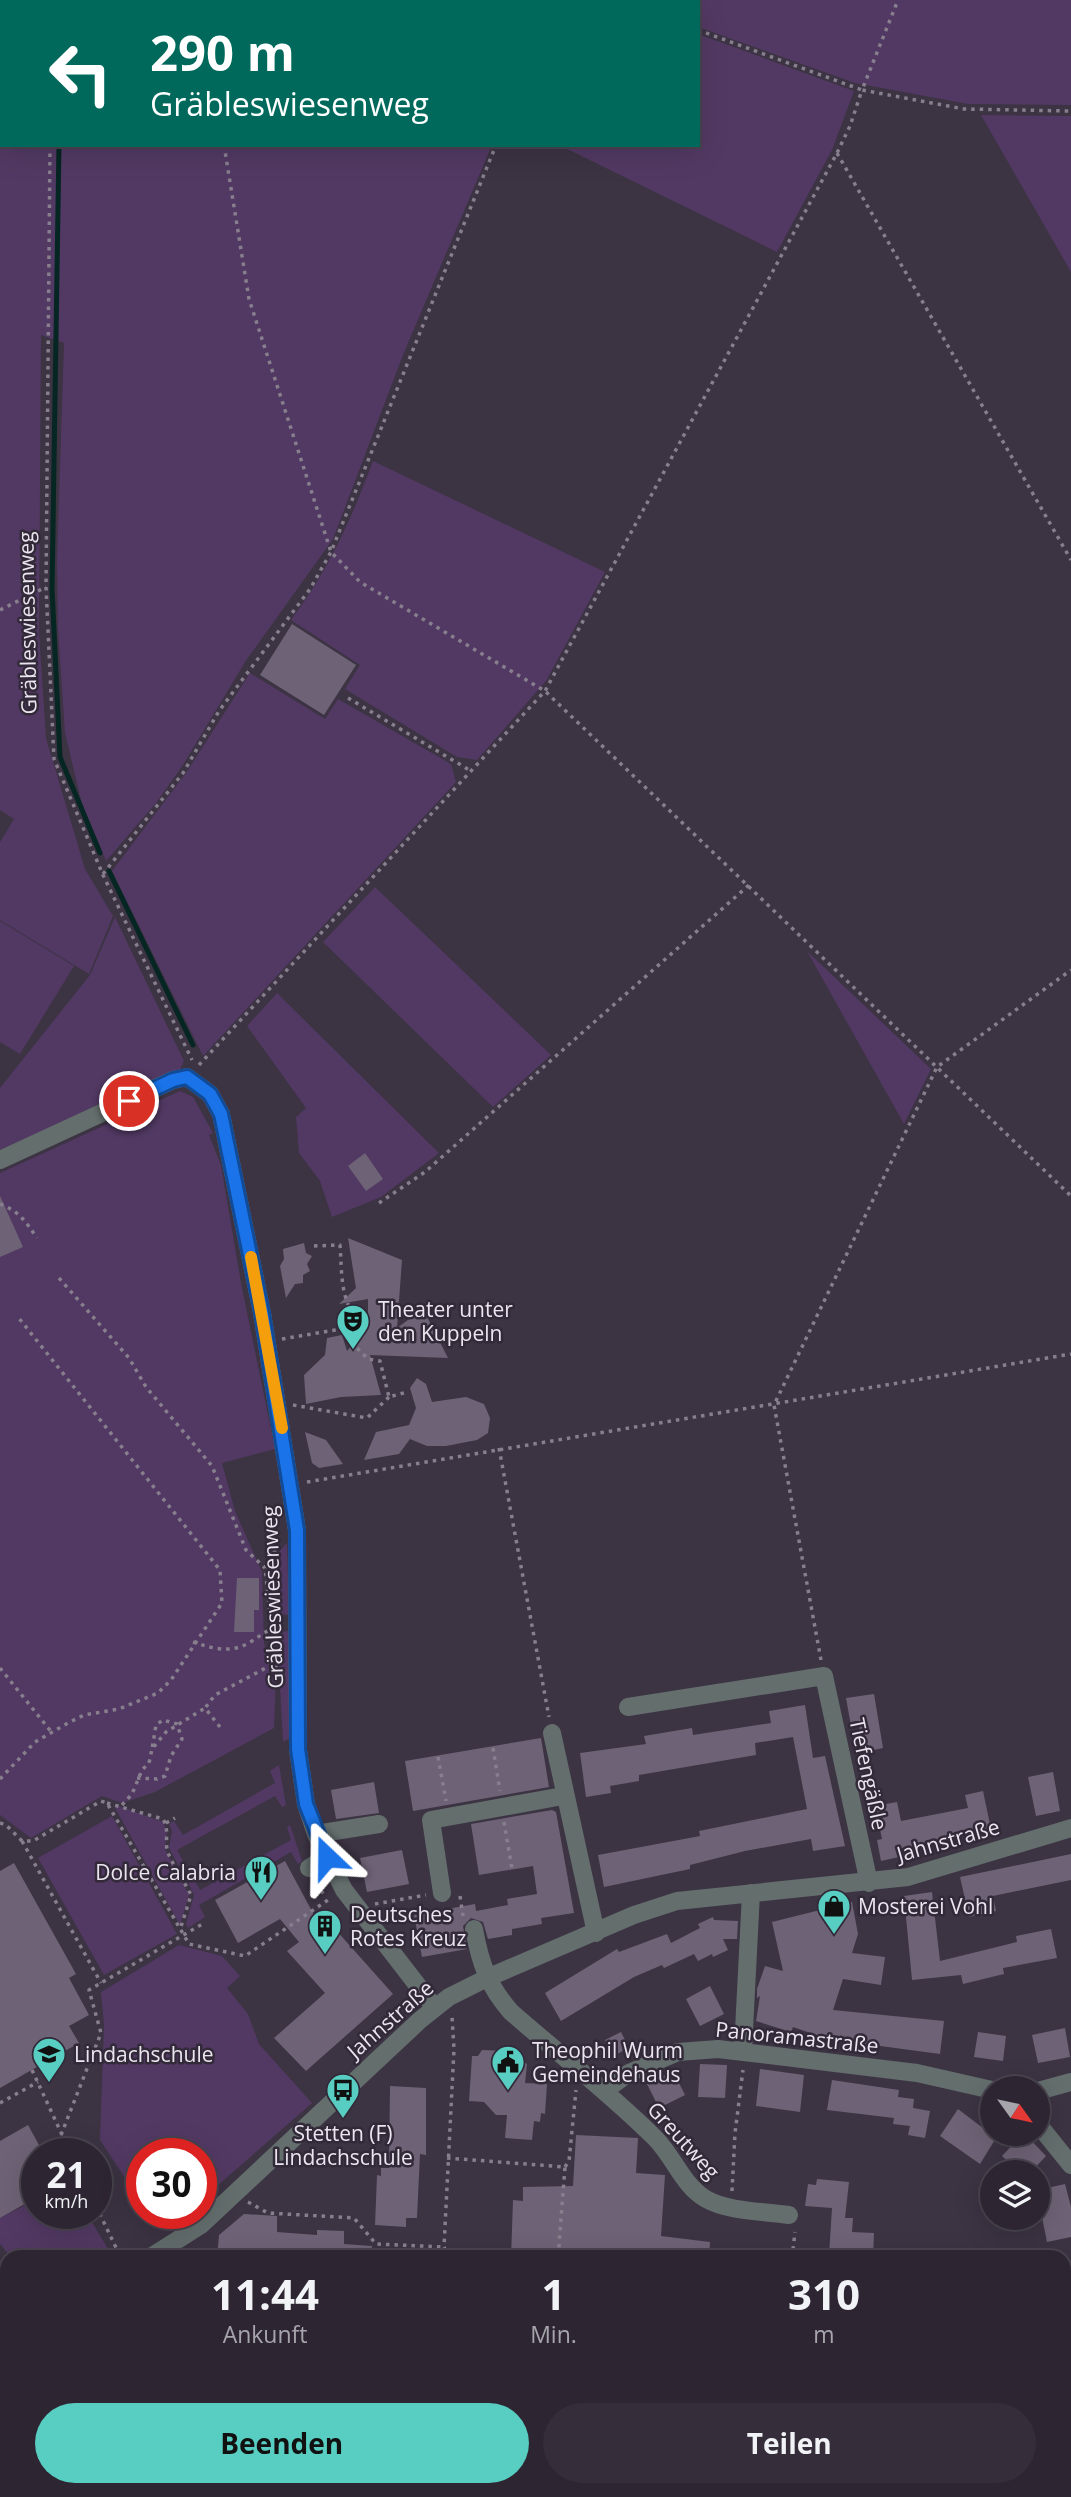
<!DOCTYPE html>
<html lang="de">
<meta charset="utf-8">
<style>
body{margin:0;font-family:"Open Sans",sans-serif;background:#352e3a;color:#f1f3f6;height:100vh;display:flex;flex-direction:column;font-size:26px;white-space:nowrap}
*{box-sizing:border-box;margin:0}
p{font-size:23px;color:#a7a5ac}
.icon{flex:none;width:38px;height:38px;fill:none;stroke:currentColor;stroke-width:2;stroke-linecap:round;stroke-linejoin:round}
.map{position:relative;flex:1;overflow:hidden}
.details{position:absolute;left:0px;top:2250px;width:1071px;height:247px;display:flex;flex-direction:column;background:#2d2632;border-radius:21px 21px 0 0;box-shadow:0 7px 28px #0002,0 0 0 2px #48434d}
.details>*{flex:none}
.top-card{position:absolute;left:0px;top:0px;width:700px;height:147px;box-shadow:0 7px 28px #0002,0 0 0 2px #48434d;background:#00695c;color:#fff;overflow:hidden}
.needle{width:46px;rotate:123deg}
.fabs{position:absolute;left:980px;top:2076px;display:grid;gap:14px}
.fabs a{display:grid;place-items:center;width:70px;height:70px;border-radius:50%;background:#2d2632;box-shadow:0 7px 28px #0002,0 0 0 2px #48434d;font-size:35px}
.speed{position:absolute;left:21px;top:2138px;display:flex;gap:14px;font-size:35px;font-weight:700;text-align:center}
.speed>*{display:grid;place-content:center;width:91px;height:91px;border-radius:50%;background:#2d2632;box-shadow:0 7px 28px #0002,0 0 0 2px #48434d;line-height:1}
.speed small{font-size:18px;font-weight:400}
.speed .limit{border:10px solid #d22;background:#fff;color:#111}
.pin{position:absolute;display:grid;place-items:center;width:60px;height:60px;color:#fff;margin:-30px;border:4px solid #fff;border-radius:50%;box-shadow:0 2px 7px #0007}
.me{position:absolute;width:77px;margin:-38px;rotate:337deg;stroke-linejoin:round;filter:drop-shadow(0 0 5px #0008)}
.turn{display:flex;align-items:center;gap:24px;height:147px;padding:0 35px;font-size:32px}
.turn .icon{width:91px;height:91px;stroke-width:2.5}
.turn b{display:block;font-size:49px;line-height:60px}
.eta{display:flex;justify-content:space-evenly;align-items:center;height:119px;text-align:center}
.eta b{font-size:42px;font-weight:700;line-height:49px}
.cta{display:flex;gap:14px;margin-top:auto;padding:14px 35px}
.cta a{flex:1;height:80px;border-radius:42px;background:#57cec1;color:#111;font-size:28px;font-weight:700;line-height:80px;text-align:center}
.cta a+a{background:#352e3a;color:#f1f3f6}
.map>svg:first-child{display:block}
</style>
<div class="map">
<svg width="1071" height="2497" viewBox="0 0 1071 2497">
<rect width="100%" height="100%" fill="#3c3343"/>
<path fill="#523963" d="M0 0 39 2H2V145H492L403 355 333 539 245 662 183 765 156 803 106 861 82 804 65 733 58 629 57 560 64 343 41 335 39 633 46 738 85 869 113 916 89 974 0 920V842L14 819 0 810Z
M49 0H553L552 2Z
M623 0H1071V105L968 104 855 83 698 27V2Z
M698 34 854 91 832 150 777 252 559 145H698Z
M981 115 1071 116V272Z
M373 461 605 572 546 681 477 760 457 757 345 689 360 665 291 620C329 569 351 520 373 461Z
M250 673 325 719 338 699 451 764 456 782 203 1056 112 871 186 773Z
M375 887 551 1055 493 1107 323 942Z
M115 917 184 1061 180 1070 0 1150V1088L90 975Z
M0 921 74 966 20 1054 0 1042Z
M807 951 931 1069 904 1124Z
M277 993 439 1153 381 1197 332 1217 320 1181 299 1153 296 1117 306 1108 247 1026Z
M180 1091 193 1097 213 1133 209 1135 221 1165 241 1283 275 1449 222 1463 235 1511 262 1572 264 1643 276 1678 274 1728 155 1792 122 1803 102 1796 31 1838 0 1815V1173Z
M287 1543 289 1615 278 1614 274 1557Z
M289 1631 293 1736 283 1742 277 1632Z
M279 1765 286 1805 282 1807 275 1796 177 1850 188 1870 182 1872 169 1848 172 1831 169 1824 174 1821 183 1835 275 1783 270 1771Z
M119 1806 163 1822 167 1832 165 1849 189 1895 180 1925 115 1808Z
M112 1816 177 1934 104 1975 38 1858Z
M290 1825 302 1861 298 1864 291 1852 199 1905 205 1917 188 1928 186 1924 194 1895 185 1876 190 1873 200 1890 291 1840 287 1827Z
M179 1945 222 1956 240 1976 227 1988 248 2014 259 2044 312 2103 201 2200V2154H142V2204L100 2140 104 2025 101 1992Z
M37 2199V2214H87L113 2257H100L98 2254 92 2258 11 2257 0 2244V2218Z"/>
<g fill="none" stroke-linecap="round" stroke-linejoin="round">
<path stroke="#052623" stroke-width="5" d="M71 2 72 0
M59 145 52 589 60 757 100 853
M109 871 193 1045"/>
</g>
<path fill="#6e6376" d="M292 624 356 665 324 715 260 675Z
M365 1153 383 1179 366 1191 348 1166Z
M0 1196 23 1247 0 1257Z
M348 1238 402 1260 397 1328 423 1309 448 1358 370 1355 381 1395 341 1397 306 1404 304 1375 325 1355 327 1338 342 1335 347 1351 365 1329 368 1319V1299L339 1304 356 1288Z
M304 1243 306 1253 312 1256 307 1264 310 1271 303 1275V1283L295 1284 286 1298 280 1266 284 1259 283 1249Z
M417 1378 426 1384 432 1402 466 1397 484 1404 490 1418 488 1433 477 1440 446 1446H427L410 1439 399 1454 364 1460 376 1432 409 1425 416 1408 410 1388Z
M305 1432 326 1440 343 1464 319 1468 312 1463Z
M237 1578H259V1610H254V1632H234Z
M874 1694 883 1748 864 1752 859 1725 851 1726 846 1698Z
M805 1705 813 1758 825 1756 845 1846 813 1851 811 1839 745 1851 690 1865V1869L604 1887 598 1855 700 1836 699 1831 807 1809 793 1737 755 1743 756 1755 639 1775V1781L610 1786 611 1793 586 1797 580 1753 646 1744 644 1736 692 1728 693 1735 771 1723 769 1711Z
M541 1738 549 1787 413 1811 405 1761Z
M1053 1772 1060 1811 1036 1816 1028 1777Z
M374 1782 379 1813 336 1819 331 1790Z
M983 1791 991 1829 907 1850 908 1855 881 1861 877 1840 882 1839 875 1806 897 1802 901 1821 968 1808 965 1795Z
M552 1810 556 1812 574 1913 541 1918 542 1924 512 1929V1935L488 1939 483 1922 471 1918 463 1926 467 1949 422 1957 414 1915 475 1904 476 1911 508 1905 507 1899 537 1894 533 1866 479 1875 471 1824Z
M402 1850 409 1884 367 1892 360 1858Z
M1071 1854V1880L993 1896 996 1911 969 1917 960 1877Z
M285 1861 314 1915 319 1911 393 1994 306 2071 274 2038 325 1993 287 1951 299 1942 280 1919 238 1943 215 1900Z
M14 1863 76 1974 69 1978 89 2015 69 2026 79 2043 0 2088V1871Z
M932 1892 940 1961 1017 1942 1016 1936 1051 1929 1057 1958 1003 1968 1004 1974 963 1984 961 1975 912 1980 904 1896Z
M852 1902 858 1934 852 1953 885 1957 881 1985 843 1979 833 2010 944 2021 940 2054 828 2039 793 2027 791 2032 756 2021 760 1996 757 1998V1989L765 1966 783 1971 772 1922Z
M713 1917 714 1920 738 1921 737 1939H723L728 1950 713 1957 712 1954 698 1961 694 1954 664 1968 662 1965 634 1977 561 2021 545 1993 617 1949 619 1952 667 1934 671 1943 700 1928 698 1924Z
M710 1986 724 2014 700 2026 686 1999Z
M1065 2028 1070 2057 1038 2063 1032 2035Z
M621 2032 629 2048 613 2056 605 2040Z
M978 2032 1006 2036 1003 2061 974 2057Z
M482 2050 507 2051 527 2064 525 2083 547 2084 545 2114 541 2113 540 2122 534 2121 532 2140 505 2138 507 2115H496L484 2102 469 2101 472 2056H478Z
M700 2064 727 2065 725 2098 698 2097Z
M760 2069 804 2075 800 2112 756 2106Z
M673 2071 685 2095 659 2108 647 2084Z
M832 2080 899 2090 898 2097 914 2099 913 2108 930 2111 925 2138 908 2135 910 2126 893 2124 894 2118 827 2110Z
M390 2086 426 2088V2155L420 2154 417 2218H406V2227L375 2225 377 2175 381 2176V2168H389Z
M958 2109 996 2138 980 2164 940 2136Z
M28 2125 44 2154H37V2197L0 2218V2141Z
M1024 2133 1046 2156 1031 2172H1019L1002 2156Z
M576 2135 638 2138 636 2173 665 2175 661 2236 710 2242 709 2258H511L513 2200 523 2201V2187L573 2186Z
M817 2179 849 2182 845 2218H853L852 2232 874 2233 873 2258 829 2255 832 2208 805 2206 808 2184 816 2185Z
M1065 2184 1071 2207V2237L1047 2242 1041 2212 1038 2213V2190Z
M244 2214 277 2216V2232L317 2235V2230L344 2231V2244L372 2246 371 2258H217L219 2235Z"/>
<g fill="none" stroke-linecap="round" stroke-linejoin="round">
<path stroke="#877f8d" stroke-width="3.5" stroke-dasharray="3.5 5" stroke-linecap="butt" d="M45 0 46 2
M616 0 621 2
M204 2V0
M555 2V0
M698 30 862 90 898 0
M50 145 46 587 54 759 103 875 192 1060
M224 145 249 299 331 552 360 582 545 691 1071 1196
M837 153 1071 560
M0 610 46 587
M348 698 471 771
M103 874 183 773 219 711 310 589 331 552 496 145
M199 1065 545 691 837 153 850 126 862 90 964 109 1071 111
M379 1203 425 1172 749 885
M0 1204C19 1211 26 1222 37 1238
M314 1246 340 1245C342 1272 340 1295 355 1318L349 1340 368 1359 380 1361 389 1397 407 1392
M59 1278 129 1358 146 1387 212 1466 246 1550 265 1568
M282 1339 353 1327
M293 1405 367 1418 389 1397
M499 1448 549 1717
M307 1482 1071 1354
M193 1642C214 1649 232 1654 252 1641 263 1634 269 1628 282 1626
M821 1660 774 1405 937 1067 1071 970
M0 1668 53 1734
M278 1686 265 1568 279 1544
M220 1727 205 1708 215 1695 277 1662
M493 1748 500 1791
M438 1757 446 1801
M137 1778 157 1779 165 1776 171 1756 182 1739 177 1724 163 1720 156 1725 152 1749
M0 1779 35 1742 68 1723 84 1715 119 1709 158 1693 171 1680 222 1603 220 1570 18 1317
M107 1803 163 1819C170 1831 164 1842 168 1853 174 1867 184 1881 191 1895L180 1930
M122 1805 132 1794 142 1770 149 1763 152 1749 166 1732 205 1708
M504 1822 512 1869
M0 1823 6 1825 22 1841H33L101 1801 107 1803 189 1944 245 1956 331 1898
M166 1823 175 1818
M22 1841 101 1983
M181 1876 195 1869
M316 1884 326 1897
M460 1896 463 1916
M375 1904 426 1895
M32 2070 71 2154
M0 2103 38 2082
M61 2135 101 2033 89 1990 204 1923
M447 2158 565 2167 558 2258
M565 2167 569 2161 576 2090
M732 2191 735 2133 743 2070
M248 2202 268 2213 354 2218 376 2244 444 2247
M96 2206 121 2258
M449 2258 444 2247 454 2049 452 2017
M792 2258 795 2232
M697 2490H708
M350 2497 357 2490
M553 2497 557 2490
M694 2497V2490
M799 2497 801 2490
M821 2497 829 2490"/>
<path stroke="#636e6d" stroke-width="18" d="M0 1160 173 1080 187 1077 210 1094 221 1114 262 1313 297 1530 298 1750 306 1804 316 1834 344 1890 435 2008
M628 1707 824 1676 869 1883
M552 1733 596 1933
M316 1834 379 1824
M309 1868 327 1857
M442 1893 431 1820 563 1796
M474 1929C480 1962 488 1986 511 2012 559 2054 610 2093 655 2138 674 2157 683 2186 706 2199 729 2212 763 2211 789 2215
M743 2050 751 1893
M604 2091 629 2073 678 2052 718 2049 917 2073 992 2090
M1038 2091 1071 2082
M1038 2124 1071 2165
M149 2258 201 2225 420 2020 449 1997 487 1978 634 1915 677 1901 908 1877 1071 1828
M1064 2319 1071 2318
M0 2338 7 2334
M994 2490 997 2497
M54 2497 58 2490
M1043 2497 1057 2490"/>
</g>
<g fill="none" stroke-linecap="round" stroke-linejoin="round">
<defs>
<path id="route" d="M129 1101 173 1080 187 1077 210 1094 221 1114 262 1313 297 1530 298 1749 306 1804 327 1857"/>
</defs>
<use href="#route" stroke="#114b97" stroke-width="18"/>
<use href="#route" stroke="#1a73e8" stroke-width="12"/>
<path stroke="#f59e0b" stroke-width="12" d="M251 1257 282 1428"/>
</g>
<defs>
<symbol id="theatre-pin" viewBox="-11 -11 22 30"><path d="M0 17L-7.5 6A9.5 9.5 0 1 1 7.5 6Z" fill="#57cec1" stroke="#322939"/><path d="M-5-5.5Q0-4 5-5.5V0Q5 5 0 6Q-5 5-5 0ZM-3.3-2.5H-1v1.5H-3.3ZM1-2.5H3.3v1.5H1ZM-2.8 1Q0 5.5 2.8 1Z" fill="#111"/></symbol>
<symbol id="restaurant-pin" viewBox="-11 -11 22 30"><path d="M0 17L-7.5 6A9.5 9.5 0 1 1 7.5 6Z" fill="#57cec1" stroke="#322939"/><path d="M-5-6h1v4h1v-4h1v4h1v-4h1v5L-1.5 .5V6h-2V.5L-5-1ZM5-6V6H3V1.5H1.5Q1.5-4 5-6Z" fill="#111"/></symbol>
<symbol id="shop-pin" viewBox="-11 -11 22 30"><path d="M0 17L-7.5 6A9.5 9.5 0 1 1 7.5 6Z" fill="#57cec1" stroke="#322939"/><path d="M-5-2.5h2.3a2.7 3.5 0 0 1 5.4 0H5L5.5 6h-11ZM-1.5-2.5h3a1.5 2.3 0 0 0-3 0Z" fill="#111"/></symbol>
<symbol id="building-pin" viewBox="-11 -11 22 30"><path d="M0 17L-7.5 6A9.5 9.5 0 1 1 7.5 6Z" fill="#57cec1" stroke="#322939"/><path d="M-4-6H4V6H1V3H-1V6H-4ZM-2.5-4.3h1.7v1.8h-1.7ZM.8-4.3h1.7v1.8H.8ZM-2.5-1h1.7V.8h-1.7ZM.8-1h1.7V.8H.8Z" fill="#111"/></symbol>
<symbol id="school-pin" viewBox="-11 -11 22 30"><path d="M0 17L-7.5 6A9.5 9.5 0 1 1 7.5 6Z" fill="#57cec1" stroke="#322939"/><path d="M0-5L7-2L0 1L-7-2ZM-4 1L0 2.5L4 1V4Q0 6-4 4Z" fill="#111"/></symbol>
<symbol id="civic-pin" viewBox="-11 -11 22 30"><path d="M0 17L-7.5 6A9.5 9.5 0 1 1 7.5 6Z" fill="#57cec1" stroke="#322939"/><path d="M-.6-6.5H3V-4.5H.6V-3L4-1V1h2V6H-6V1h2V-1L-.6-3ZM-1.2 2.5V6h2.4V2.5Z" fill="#111"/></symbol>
<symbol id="bus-pin" viewBox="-11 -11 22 30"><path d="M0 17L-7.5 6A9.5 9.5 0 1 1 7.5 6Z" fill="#57cec1" stroke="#322939"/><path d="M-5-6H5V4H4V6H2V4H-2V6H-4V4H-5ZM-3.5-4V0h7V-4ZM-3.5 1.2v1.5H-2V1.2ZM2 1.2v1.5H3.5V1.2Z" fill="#111"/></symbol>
</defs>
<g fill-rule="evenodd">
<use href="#theatre-pin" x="334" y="1302" width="38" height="52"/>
<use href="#restaurant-pin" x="242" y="1853" width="38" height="52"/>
<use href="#shop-pin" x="815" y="1887" width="38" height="52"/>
<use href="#building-pin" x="306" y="1907" width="38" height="52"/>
<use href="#school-pin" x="30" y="2035" width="38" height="52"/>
<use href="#civic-pin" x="489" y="2043" width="38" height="52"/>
<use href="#bus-pin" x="324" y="2071" width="38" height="52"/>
</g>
<g text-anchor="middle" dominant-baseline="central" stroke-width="5" stroke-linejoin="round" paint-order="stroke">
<g font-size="21" fill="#ebe5ef" stroke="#322939">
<text transform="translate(27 623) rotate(-91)">Gräbleswiesenweg</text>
<text transform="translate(272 1597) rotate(-92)">Gräbleswiesenweg</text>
<text transform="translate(869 1774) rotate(78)">Tiefengäßle</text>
<text transform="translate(948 1840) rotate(-16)">Jahnstraße</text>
<text transform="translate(390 2019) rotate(-41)">Jahnstraße</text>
<text transform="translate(797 2037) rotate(6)">Panoramastraße</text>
<text transform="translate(684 2140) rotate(48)">Greutweg</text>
</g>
<g font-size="21" fill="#ebe5ef" stroke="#322939" text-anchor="start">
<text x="378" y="1309">Theater unter<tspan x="378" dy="24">den Kuppeln</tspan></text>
<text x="236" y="1872" text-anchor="end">Dolce Calabria</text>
<text x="858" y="1906">Mosterei Vohl</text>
<text x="350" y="1914">Deutsches<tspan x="350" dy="24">Rotes Kreuz</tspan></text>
<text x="532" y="2050">Theophil Wurm<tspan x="532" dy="24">Gemeindehaus</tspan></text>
<text x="74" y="2054">Lindachschule</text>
<text x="343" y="2133" text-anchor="middle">Stetten (F)<tspan x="343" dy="24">Lindachschule</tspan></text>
</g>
</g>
</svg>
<div class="fabs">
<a><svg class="needle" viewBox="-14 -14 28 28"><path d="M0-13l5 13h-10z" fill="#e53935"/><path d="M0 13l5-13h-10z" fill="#a7a5ac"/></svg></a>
<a><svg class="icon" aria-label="layers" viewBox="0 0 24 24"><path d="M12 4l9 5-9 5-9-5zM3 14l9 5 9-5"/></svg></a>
</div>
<div class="speed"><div>21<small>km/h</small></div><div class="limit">30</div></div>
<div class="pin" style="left:129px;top:1101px;background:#d93025"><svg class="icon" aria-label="arrive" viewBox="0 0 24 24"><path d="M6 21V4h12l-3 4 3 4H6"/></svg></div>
<svg class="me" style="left:327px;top:1857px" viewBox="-20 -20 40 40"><path d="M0-17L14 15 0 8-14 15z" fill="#1a73e8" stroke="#fff" stroke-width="4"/></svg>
<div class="top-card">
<div class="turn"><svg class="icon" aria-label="left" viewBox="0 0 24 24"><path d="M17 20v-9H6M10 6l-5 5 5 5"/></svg><div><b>290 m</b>Gräbleswiesenweg</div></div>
</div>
<section class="details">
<div class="eta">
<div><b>11:44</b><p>Ankunft</p></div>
<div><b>1</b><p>Min.</p></div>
<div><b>310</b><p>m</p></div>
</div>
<div class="cta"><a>Beenden</a><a>Teilen</a></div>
</section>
</div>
